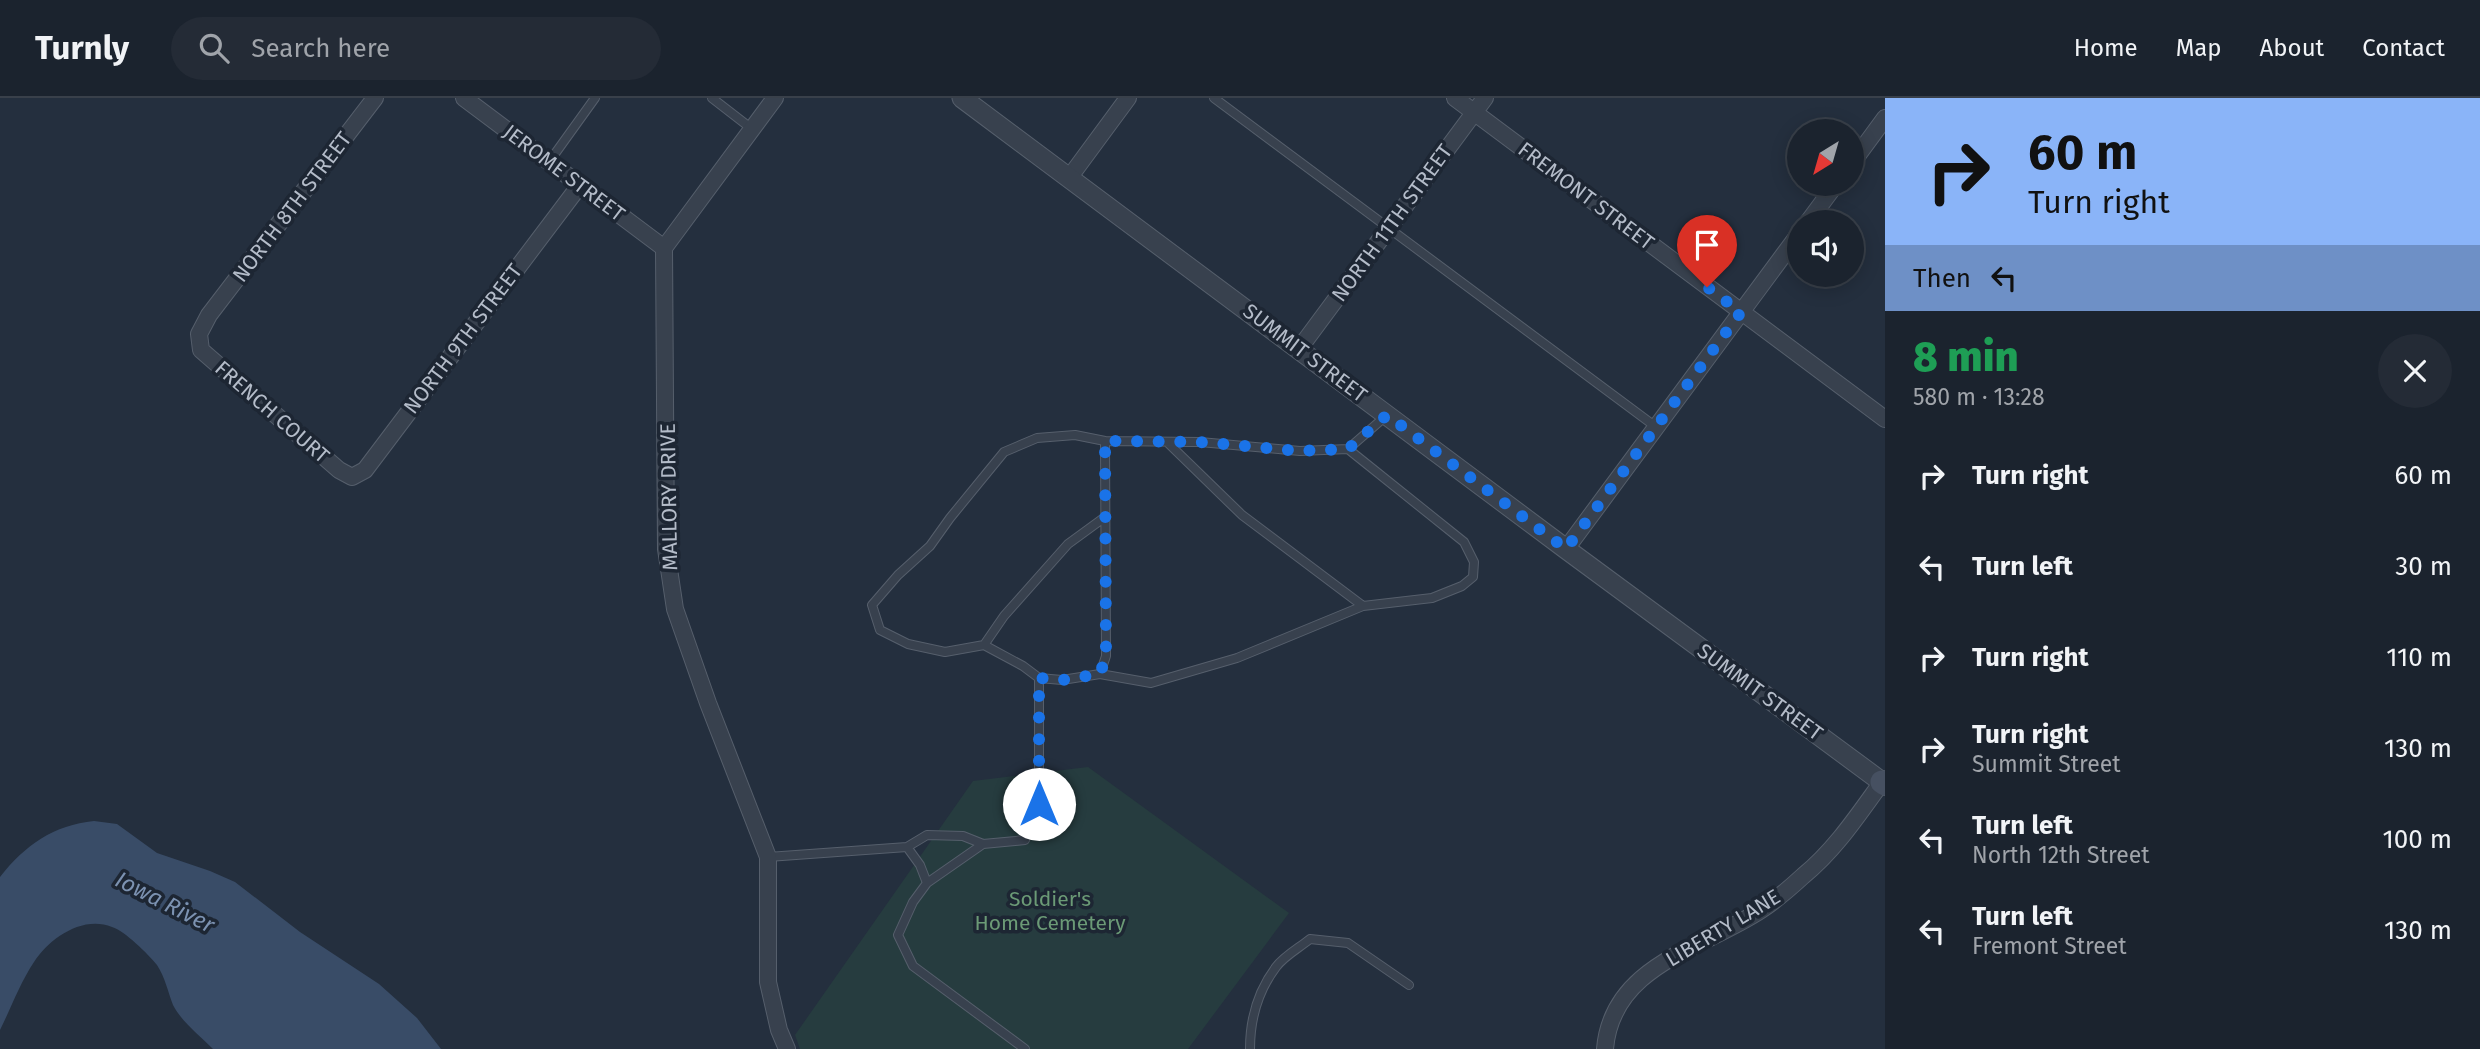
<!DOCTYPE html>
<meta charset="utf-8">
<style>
body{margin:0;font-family:"Fira Sans",sans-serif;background:#242b36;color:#f1f3f6;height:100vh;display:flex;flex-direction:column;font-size:26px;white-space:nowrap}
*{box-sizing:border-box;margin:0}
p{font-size:23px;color:#a0a4aa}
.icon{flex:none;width:38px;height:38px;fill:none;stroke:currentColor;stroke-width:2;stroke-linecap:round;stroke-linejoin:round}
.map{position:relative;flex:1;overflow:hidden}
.drawer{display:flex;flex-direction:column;background:#1b232e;width:595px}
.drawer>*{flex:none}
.top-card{background:#8ab4f8;color:#111;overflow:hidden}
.needle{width:46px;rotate:217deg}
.fabs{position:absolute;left:1787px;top:21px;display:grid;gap:14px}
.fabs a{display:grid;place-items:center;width:77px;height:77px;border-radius:50%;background:#1b232e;box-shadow:0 4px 18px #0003,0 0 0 2px #39404a;font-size:35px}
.pin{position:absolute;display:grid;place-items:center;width:60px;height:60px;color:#fff;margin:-72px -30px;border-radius:50% 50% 50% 0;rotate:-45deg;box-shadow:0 0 7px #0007}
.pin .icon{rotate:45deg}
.me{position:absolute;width:77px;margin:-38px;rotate:0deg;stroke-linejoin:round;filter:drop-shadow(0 0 5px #0008)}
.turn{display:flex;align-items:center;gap:24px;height:147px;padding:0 28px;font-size:32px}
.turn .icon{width:91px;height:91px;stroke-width:2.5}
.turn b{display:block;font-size:49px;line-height:60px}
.then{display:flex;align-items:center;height:66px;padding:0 28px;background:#0003;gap:14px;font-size:26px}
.round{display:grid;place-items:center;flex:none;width:74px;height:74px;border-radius:37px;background:#242b36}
.summary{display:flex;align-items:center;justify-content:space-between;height:119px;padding:0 28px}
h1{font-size:42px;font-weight:800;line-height:52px;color:#1e9e55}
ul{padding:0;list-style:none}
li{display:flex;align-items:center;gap:21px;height:91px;padding:0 28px}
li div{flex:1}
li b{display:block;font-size:26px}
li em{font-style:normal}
header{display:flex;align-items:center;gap:42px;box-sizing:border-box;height:98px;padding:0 35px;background:#1b232e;border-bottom:2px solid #39404a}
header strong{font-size:33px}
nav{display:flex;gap:38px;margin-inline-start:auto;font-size:24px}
.search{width:490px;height:63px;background:#242b36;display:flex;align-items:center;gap:18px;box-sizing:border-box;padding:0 24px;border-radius:38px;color:#a0a4aa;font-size:26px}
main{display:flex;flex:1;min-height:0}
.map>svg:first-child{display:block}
</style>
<header>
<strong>Turnly</strong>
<div class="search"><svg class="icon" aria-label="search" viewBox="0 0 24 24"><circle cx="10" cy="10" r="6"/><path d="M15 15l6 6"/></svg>Search here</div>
<nav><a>Home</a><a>Map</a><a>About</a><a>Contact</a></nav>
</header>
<main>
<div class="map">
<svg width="1885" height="951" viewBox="0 0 1885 951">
<rect width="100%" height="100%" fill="#242f3e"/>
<path fill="#263c3f" d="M1088 669 1289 815 1188 951H800L795 937 973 683Z"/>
<path fill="#394c67" d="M94 723 117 726 157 755 210 773 235 784 300 834 379 886 417 920 441 951H213C200 938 181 923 173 907 168 894 165 879 157 867 148 856 125 833 112 829 82 817 49 841 34 864 20 885 11 910 0 932V779C25 747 54 727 94 723Z"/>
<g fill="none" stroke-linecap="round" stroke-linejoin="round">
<defs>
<path id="service" d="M712 0 752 31
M1214 0 1656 329
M549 64 595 0
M1167 344 1242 417 1363 508
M984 547 945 554 908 546 880 532 872 507 898 477 930 448 950 420 1004 354 1037 340 1075 337 1105 343
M1100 576 1106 558 1105 343 1200 344 1300 353 1348 351
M1039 580 1023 568 984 547 1004 518 1068 446 1105 419
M907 749 927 737 963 738 983 746
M768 759 907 749 920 767 927 785 913 804 898 837 913 868 1025 951
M927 785 983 746 1025 742 1039 706V580L1062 582 1100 576 1151 585 1237 560 1363 508 1432 500 1462 488 1473 479 1474 464 1464 444 1348 351 1387 317
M1250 951C1250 921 1258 893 1276 869 1284 858 1299 850 1310 841L1348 845 1409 887"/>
<path id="minor" d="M375 0 209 217 199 236 201 252 339 372 352 379 365 372 580 87
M464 0 664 150
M1455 0 1885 321
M1852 65 1885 20
M1069 80 1128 0
M1808 124 1836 86
M664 150 666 451 675 511 708 605 768 759V884L779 932 787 951
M664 150 775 0
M1299 251 1485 0
M1566 451 1799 136
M1605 951C1612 867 1702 851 1761 812 1776 802 1790 790 1803 778 1835 752 1858 717 1882 684"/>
<path id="tertiary" d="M962 0 1566 451 1882 684"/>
<path id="secondary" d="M1882 684 1885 686"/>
</defs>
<use href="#service" stroke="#565f6c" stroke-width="10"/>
<use href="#minor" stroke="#565f6c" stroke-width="18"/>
<use href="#tertiary" stroke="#565f6c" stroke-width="21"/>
<use href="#secondary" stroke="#565f6c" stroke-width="24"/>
<use href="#service" stroke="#38414e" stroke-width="8"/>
<use href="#minor" stroke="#38414e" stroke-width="16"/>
<use href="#tertiary" stroke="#38414e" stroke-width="19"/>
<use href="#secondary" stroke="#465061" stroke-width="23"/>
</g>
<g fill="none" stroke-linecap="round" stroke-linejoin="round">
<path stroke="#1a73e8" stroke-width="12" stroke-dasharray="0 21.6" d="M1039 706V580L1062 582 1100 576 1106 558 1105 343 1200 344 1300 353 1348 351 1387 317 1566 451 1741 214 1707 189"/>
</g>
<g text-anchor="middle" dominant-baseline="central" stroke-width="7" stroke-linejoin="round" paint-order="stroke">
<g font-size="21" fill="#b4bcc9" stroke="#1d2633">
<text transform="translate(564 75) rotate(37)">JEROME STREET</text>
<text transform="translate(1586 98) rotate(37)">FREMONT STREET</text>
<text transform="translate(292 109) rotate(-53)">NORTH 8TH STREET</text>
<text transform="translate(1392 125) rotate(-54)">NORTH 11TH STREET</text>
<text transform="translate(463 241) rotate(-53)">NORTH 9TH STREET</text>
<text transform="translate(1305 255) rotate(37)">SUMMIT STREET</text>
<text transform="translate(272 314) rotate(41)">FRENCH COURT</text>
<text transform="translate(669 399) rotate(-91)">MALLORY DRIVE</text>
<text transform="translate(1760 594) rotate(36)">SUMMIT STREET</text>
<text transform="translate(1723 830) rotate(-31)">LIBERTY LANE</text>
</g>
<g font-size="21" fill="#6b9a76" stroke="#1d2633">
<text x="1050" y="801">Soldier's<tspan x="1050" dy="24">Home Cemetery</tspan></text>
</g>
<g font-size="23" font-style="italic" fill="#7c92b1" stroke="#1d2633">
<text transform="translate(165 804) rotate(27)">Iowa River</text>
</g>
</g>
</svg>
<div class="fabs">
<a><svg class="needle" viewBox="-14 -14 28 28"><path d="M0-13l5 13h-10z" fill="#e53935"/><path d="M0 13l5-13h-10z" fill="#a0a4aa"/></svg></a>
<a><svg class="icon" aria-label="sound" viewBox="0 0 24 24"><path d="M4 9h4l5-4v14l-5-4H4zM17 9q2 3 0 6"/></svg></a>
</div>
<div class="pin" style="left:1707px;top:189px;background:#d93025"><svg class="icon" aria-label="arrive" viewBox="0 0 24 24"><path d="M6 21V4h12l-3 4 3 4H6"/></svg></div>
<svg class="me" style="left:1039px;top:706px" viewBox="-20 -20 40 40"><circle r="19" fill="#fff"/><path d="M0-13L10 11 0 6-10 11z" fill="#1a73e8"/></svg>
</div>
<section class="drawer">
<div class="top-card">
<div class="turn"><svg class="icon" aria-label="right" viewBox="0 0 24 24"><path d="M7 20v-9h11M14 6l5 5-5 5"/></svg><div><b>60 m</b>Turn right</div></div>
<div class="then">Then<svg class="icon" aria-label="left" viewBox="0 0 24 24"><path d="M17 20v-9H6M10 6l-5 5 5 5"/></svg></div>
</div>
<div class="summary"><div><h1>8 min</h1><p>580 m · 13:28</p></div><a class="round"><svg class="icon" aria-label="close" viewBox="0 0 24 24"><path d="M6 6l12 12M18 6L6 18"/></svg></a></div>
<ul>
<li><svg class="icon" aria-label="right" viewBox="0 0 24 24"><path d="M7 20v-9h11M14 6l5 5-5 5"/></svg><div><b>Turn right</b></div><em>60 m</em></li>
<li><svg class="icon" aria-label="left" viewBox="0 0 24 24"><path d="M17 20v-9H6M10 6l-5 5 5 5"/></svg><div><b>Turn left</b></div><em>30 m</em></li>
<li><svg class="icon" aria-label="right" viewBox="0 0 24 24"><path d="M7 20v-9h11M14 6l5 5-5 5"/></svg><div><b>Turn right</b></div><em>110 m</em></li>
<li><svg class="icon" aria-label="right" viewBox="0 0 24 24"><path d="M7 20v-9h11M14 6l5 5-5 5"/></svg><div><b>Turn right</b><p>Summit Street</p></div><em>130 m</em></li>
<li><svg class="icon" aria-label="left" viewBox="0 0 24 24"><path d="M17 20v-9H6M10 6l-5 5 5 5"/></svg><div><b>Turn left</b><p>North 12th Street</p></div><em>100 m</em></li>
<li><svg class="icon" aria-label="left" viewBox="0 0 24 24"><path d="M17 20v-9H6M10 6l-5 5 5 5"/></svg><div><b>Turn left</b><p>Fremont Street</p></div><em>130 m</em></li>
</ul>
</section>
</main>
